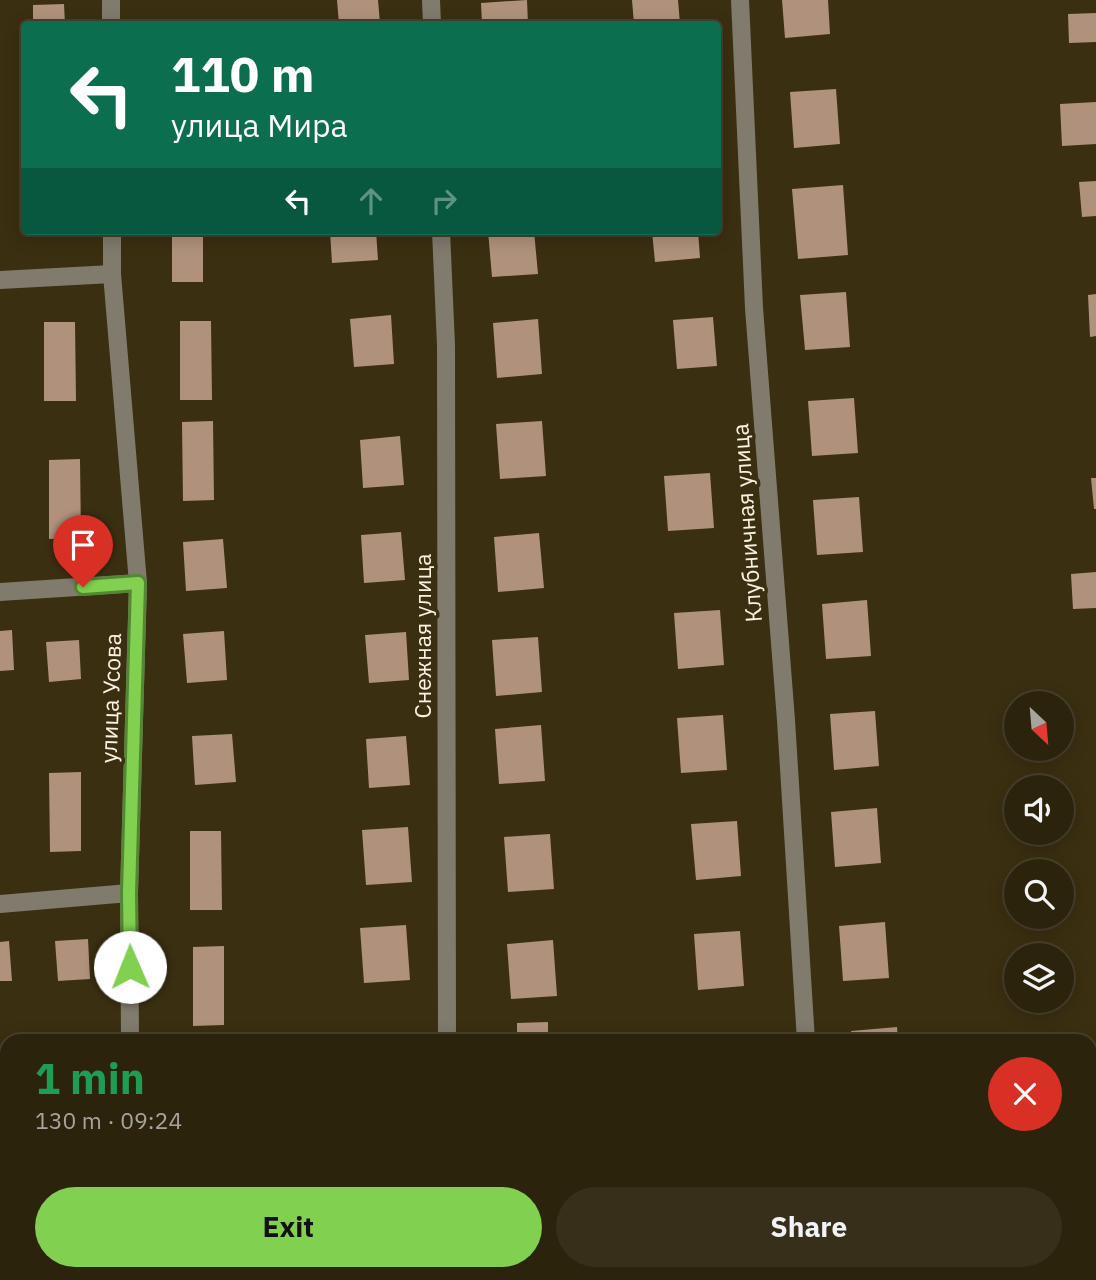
<!DOCTYPE html>
<meta charset="utf-8">
<style>
body{margin:0;font-family:"IBM Plex Sans",sans-serif;background:#382f1b;color:#f1f3f6;height:100vh;display:flex;flex-direction:column;font-size:26px;white-space:nowrap}
*{box-sizing:border-box;margin:0}
p{font-size:23px;color:#a6a49d}
.icon{flex:none;width:38px;height:38px;fill:none;stroke:currentColor;stroke-width:2;stroke-linecap:round;stroke-linejoin:round}
.map{position:relative;flex:1;overflow:hidden}
.drawer{position:absolute;left:0px;top:1034px;width:1097px;height:247px;display:flex;flex-direction:column;background:#2c230d;border-radius:21px 21px 0 0;box-shadow:0 4px 18px #0003,0 0 0 2px #48402e}
.drawer>*{flex:none}
.hud{position:absolute;left:21px;top:21px;width:700px;height:214px;border-radius:7px;box-shadow:0 4px 18px #0003,0 0 0 2px #48402e;background:#0b6e4f;color:#fff;overflow:hidden}
.needle{width:46px;rotate:154deg}
.buttons{position:absolute;left:1004px;top:691px;display:grid;gap:14px}
.buttons a{display:grid;place-items:center;width:70px;height:70px;border-radius:50%;background:#2c230d;box-shadow:0 4px 18px #0003,0 0 0 2px #48402e;font-size:35px}
.pin{position:absolute;display:grid;place-items:center;width:60px;height:60px;color:#fff;margin:-72px -30px;border-radius:50% 50% 50% 0;rotate:-45deg;box-shadow:0 0 7px #0007}
.pin .icon{rotate:45deg}
.me{position:absolute;width:77px;margin:-38px;rotate:359deg;stroke-linejoin:round;filter:drop-shadow(0 0 5px #0008)}
.turn{display:flex;align-items:center;gap:24px;height:147px;padding:0 35px;font-size:32px}
.turn .icon{width:91px;height:91px;stroke-width:2.5}
.turn b{display:block;font-size:49px;line-height:60px}
.lanes{display:flex;align-items:center;height:66px;padding:0 35px;background:#0003;justify-content:center;gap:35px;direction:ltr}
.lanes .off{opacity:.35}
.round{display:grid;place-items:center;flex:none;width:74px;height:74px;border-radius:37px;background:#382f1b}
.head{display:flex;align-items:center;justify-content:space-between;height:119px;padding:0 35px}
h1{font-size:42px;font-weight:700;line-height:52px;color:#1e9e55}
.action{display:flex;gap:14px;margin-top:auto;padding:14px 35px}
.action a{flex:1;height:80px;border-radius:42px;background:#81d050;color:#111;font-size:28px;font-weight:700;line-height:80px;text-align:center}
.action a+a{background:#382f1b;color:#f1f3f6}
.map>svg:first-child{display:block}
</style>
<div class="map">
<svg width="1096" height="1280" viewBox="0 0 1096 1280">
<rect width="100%" height="100%" fill="#3b2f11"/>
<path fill="#21552f" d="M104 1274H178L191 1280H99Z"/>
<path fill="#b0927c" d="M337 0H378L380 24H339Z
M527 0 528 24H482L481 3Z
M632 0H678L680 24H634Z
M782 0H828L830 34 785 38Z
M64 4 65 24H33V5Z
M1096 13V42L1069 43 1068 14Z
M202 19V24H152V22Z
M836 89 840 144 794 148 790 92Z
M1096 102V144L1062 146 1060 104Z
M1096 181V216L1082 217 1079 182Z
M843 185 848 255 798 259 792 189Z
M172 231H203V282H172Z
M330 231H376L378 260 332 263Z
M488 231H534L538 274 492 277Z
M652 231H698L700 258 655 262Z
M846 292 850 347 805 350 800 295Z
M1096 294V336L1090 337 1088 295Z
M391 315 394 364 354 367 350 319Z
M713 317 717 366 677 369 673 320Z
M538 319 542 374 497 378 493 323Z
M180 321H211L212 400H180Z
M44 322H75L76 401H44Z
M854 398 858 453 812 456 808 401Z
M213 421 214 500 183 501 182 422Z
M542 421 546 476 500 479 496 424Z
M400 436 404 485 363 488 360 440Z
M80 459 81 538 49 539V460Z
M710 473 714 528 668 531 664 476Z
M1091 478H1096V509H1094Z
M859 497 863 552 817 555 813 500Z
M401 532 405 580 364 583 361 535Z
M539 533 544 588 498 592 494 537Z
M223 539 227 588 186 591 183 542Z
M1096 572V608L1073 609 1071 574Z
M867 600 871 656 826 659 822 604Z
M720 610 724 665 678 669 674 613Z
M12 630 14 670 0 671V631Z
M224 631 227 680 187 683 183 634Z
M406 632 409 680 369 683 365 635Z
M538 637 542 692 496 696 492 640Z
M79 640 81 679 49 682 46 642Z
M875 711 879 766 834 770 830 714Z
M723 715 727 770 681 773 677 718Z
M541 725 545 781 499 784 495 729Z
M232 734 236 782 195 785 192 736Z
M406 736 410 785 369 788 366 739Z
M81 772V851L50 852 49 773Z
M877 808 881 863 835 867 831 812Z
M737 821 741 876 696 880 691 824Z
M408 827 412 882 366 885 362 830Z
M190 831H221L222 910H190Z
M550 834 554 889 508 892 504 837Z
M885 922 889 978 843 981 839 926Z
M406 925 410 980 364 983 360 928Z
M740 931 744 986 698 990 694 934Z
M88 939 90 979 58 981 55 941Z
M553 940 557 996 511 999 507 944Z
M9 941 12 981H0V942Z
M224 946V1025L193 1026V947Z
M548 1022V1041H517V1023Z
M897 1027 898 1041H852L851 1031Z
M414 1035 415 1041H369L368 1038Z
M751 1035 752 1041H706L705 1038Z
M4 1127 7 1167 0 1168V1128Z
M907 1274H937L942 1280H901Z"/>
<g fill="none" stroke-linecap="round" stroke-linejoin="round">
<path stroke="#807b6d" stroke-width="18" d="M111 0V24
M431 0 432 24
M740 0 754 308 786 720 806 1041
M112 231V274L138 583 129 893 130 1041
M441 231 446 345 447 1041
M0 280 112 274
M0 592 138 583
M0 904 129 893
M1090 1135 1096 1136
M0 1222 7 1221
M225 1274 231 1280
M449 1274V1280
M707 1274 708 1280
M1057 1274 1065 1280
M629 1280 637 1274"/>
</g>
<g fill="none" stroke-linecap="round" stroke-linejoin="round">
<defs>
<path id="route" d="M83 587 138 583 129 893 130 967"/>
</defs>
<use href="#route" stroke="#548734" stroke-width="18"/>
<use href="#route" stroke="#81d050" stroke-width="12"/>
</g>
<g text-anchor="middle" dominant-baseline="central" stroke-width="7" stroke-linejoin="round" paint-order="stroke">
<g font-size="23" fill="#faf2e1" stroke="#3b2f11">
<text transform="translate(746 523) rotate(-94)">Клубничная улица</text>
<text transform="translate(422 636) rotate(-90)">Снежная улица</text>
<text transform="translate(110 698) rotate(-88)">улица Усова</text>
</g>
</g>
</svg>
<div class="buttons">
<a><svg class="needle" viewBox="-14 -14 28 28"><path d="M0-13l5 13h-10z" fill="#e53935"/><path d="M0 13l5-13h-10z" fill="#a6a49d"/></svg></a>
<a><svg class="icon" aria-label="sound" viewBox="0 0 24 24"><path d="M4 9h4l5-4v14l-5-4H4zM17 9q2 3 0 6"/></svg></a>
<a><svg class="icon" aria-label="search" viewBox="0 0 24 24"><circle cx="10" cy="10" r="6"/><path d="M15 15l6 6"/></svg></a>
<a><svg class="icon" aria-label="layers" viewBox="0 0 24 24"><path d="M12 4l9 5-9 5-9-5zM3 14l9 5 9-5"/></svg></a>
</div>
<div class="pin" style="left:83px;top:587px;background:#d93025"><svg class="icon" aria-label="arrive" viewBox="0 0 24 24"><path d="M6 21V4h12l-3 4 3 4H6"/></svg></div>
<svg class="me" style="left:130px;top:967px" viewBox="-20 -20 40 40"><circle r="19" fill="#fff"/><path d="M0-13L10 11 0 6-10 11z" fill="#81d050"/></svg>
<div class="hud">
<div class="turn"><svg class="icon" aria-label="left" viewBox="0 0 24 24"><path d="M17 20v-9H6M10 6l-5 5 5 5"/></svg><div><b>110 m</b>улица Мира</div></div>
<div class="lanes"><svg class="icon" aria-label="left" viewBox="0 0 24 24"><path d="M17 20v-9H6M10 6l-5 5 5 5"/></svg><svg class="icon off" aria-label="ahead" viewBox="0 0 24 24"><path d="M12 20V5M6 11l6-6 6 6"/></svg><svg class="icon off" aria-label="right" viewBox="0 0 24 24"><path d="M7 20v-9h11M14 6l5 5-5 5"/></svg></div>
</div>
<section class="drawer">
<div class="head"><div><h1>1 min</h1><p>130 m · 09:24</p></div><a class="round" style="background:#d93025;color:#fff"><svg class="icon" aria-label="close" viewBox="0 0 24 24"><path d="M6 6l12 12M18 6L6 18"/></svg></a></div>
<div class="action"><a>Exit</a><a>Share</a></div>
</section>
</div>
